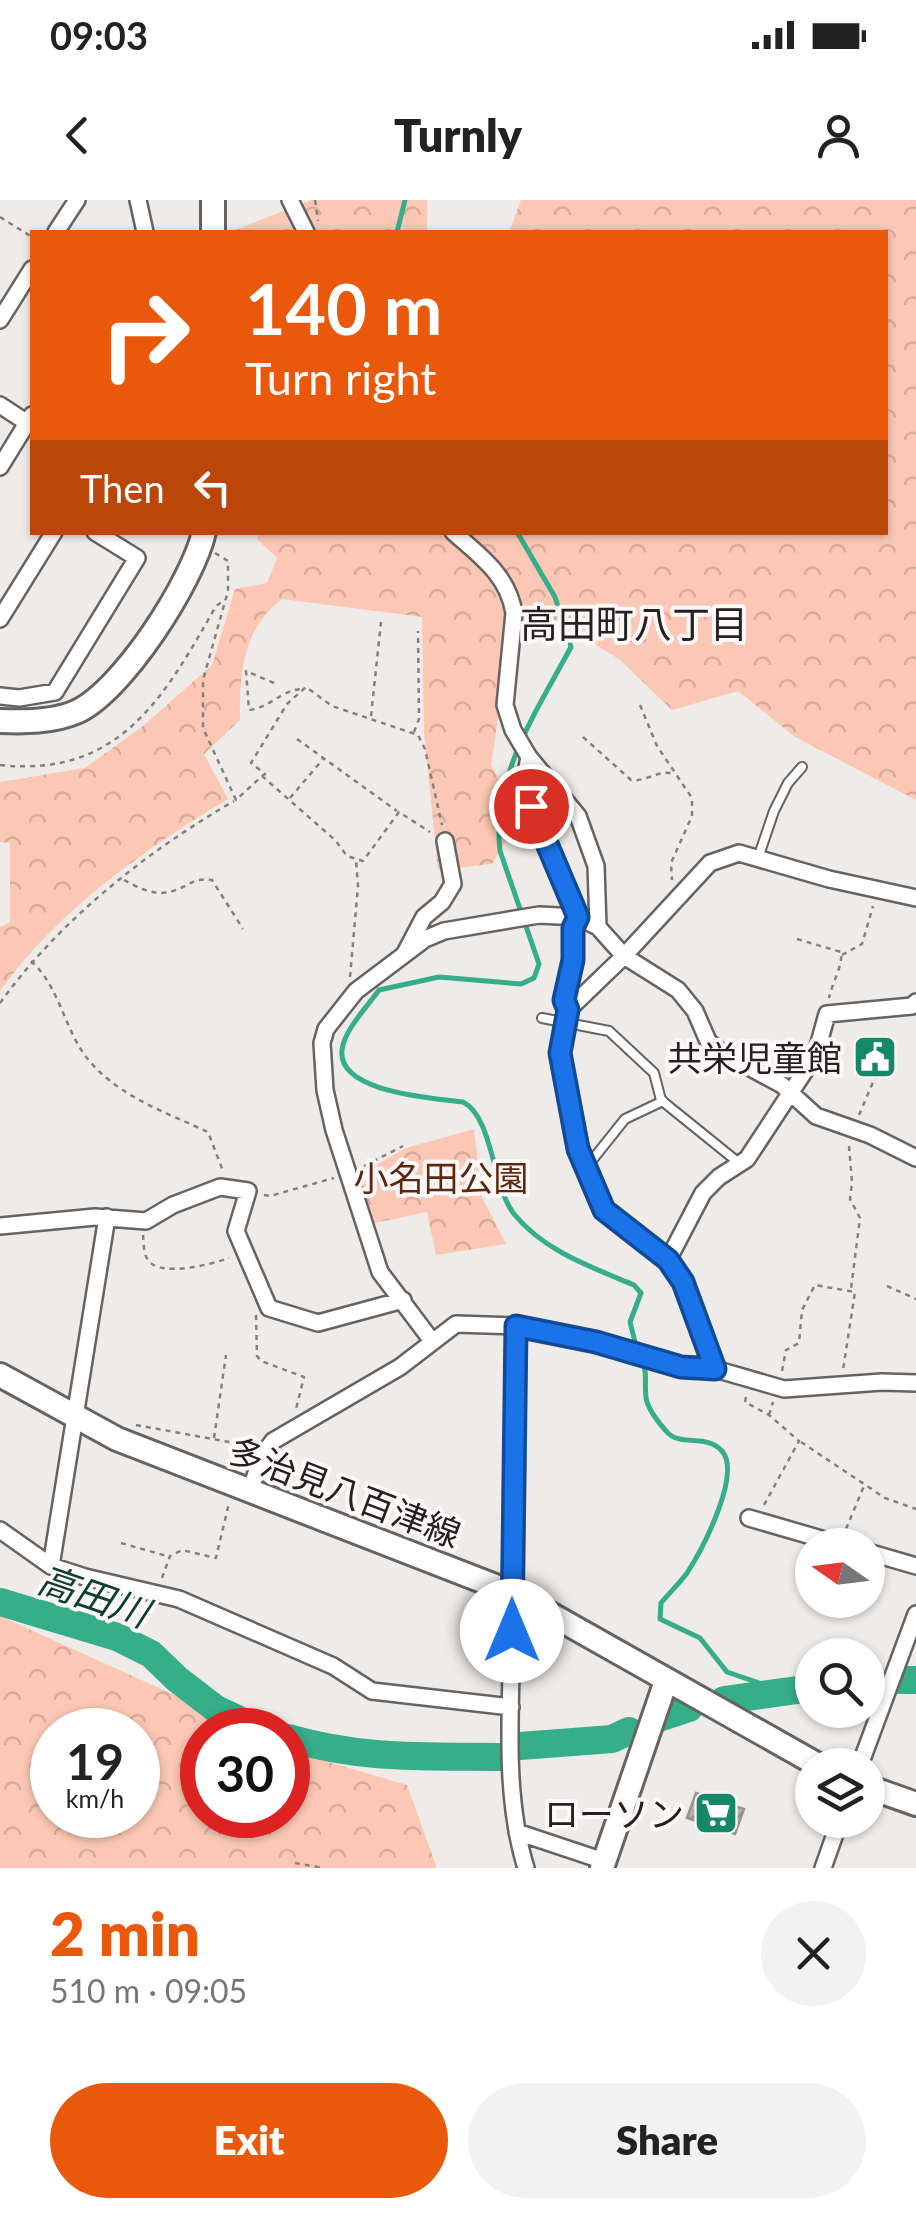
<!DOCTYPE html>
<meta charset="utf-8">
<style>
body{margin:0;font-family:Lato,"Noto Sans JP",sans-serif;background:#f2f2f2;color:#222;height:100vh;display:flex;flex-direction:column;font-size:38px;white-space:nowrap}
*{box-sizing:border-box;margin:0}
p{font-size:32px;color:#767676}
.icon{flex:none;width:55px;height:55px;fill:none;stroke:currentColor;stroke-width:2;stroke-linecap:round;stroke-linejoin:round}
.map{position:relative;height:1668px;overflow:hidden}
.drawer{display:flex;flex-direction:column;background:#fff;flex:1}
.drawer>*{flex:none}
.hud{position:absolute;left:30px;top:30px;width:858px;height:305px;border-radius:0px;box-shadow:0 2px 8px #0004;background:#ea580c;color:#fff;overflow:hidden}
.needle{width:65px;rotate:284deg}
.buttons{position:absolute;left:795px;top:1328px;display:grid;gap:20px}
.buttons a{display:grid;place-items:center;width:90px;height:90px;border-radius:50%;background:#fff;box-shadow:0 2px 8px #0004;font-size:50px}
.speed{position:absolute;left:30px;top:1508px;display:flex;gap:20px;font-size:50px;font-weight:700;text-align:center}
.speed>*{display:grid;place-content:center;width:130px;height:130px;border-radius:50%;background:#fff;box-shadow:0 2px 8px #0004;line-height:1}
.speed small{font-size:25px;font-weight:400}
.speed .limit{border:15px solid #d22;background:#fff;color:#111}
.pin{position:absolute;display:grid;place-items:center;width:85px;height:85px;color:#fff;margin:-42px;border:5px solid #fff;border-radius:50%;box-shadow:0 2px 10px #0007}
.me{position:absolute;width:110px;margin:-55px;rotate:0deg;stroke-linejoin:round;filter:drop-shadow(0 0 8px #0008)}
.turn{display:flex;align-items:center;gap:35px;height:210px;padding:0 50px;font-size:45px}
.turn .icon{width:130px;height:130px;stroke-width:2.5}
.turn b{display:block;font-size:70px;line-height:85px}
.then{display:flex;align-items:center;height:95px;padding:0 50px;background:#0003;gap:20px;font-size:38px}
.round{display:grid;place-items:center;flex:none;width:105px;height:105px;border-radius:52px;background:#f2f2f2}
.overview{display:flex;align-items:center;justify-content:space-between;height:170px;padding:0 50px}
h1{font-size:60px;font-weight:800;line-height:75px;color:#ea580c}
.action{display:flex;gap:20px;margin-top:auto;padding:20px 50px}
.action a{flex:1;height:115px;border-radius:60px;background:#ea580c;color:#fff;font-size:40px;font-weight:800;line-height:115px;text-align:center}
.action a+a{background:#f2f2f2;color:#222}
.status{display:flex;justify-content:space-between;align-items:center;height:70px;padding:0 50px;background:#fff;direction:ltr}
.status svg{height:28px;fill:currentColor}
header{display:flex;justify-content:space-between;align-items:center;height:130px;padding:0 50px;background:#fff;font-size:45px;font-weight:800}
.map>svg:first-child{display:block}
</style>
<div class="status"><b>09:03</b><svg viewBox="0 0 49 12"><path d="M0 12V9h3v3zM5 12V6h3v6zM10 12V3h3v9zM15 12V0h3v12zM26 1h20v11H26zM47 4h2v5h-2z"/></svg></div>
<header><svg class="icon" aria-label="back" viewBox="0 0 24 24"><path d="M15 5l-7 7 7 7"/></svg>Turnly<svg class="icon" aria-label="person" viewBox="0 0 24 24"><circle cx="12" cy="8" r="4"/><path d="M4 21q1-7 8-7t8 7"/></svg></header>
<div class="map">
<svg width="916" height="1668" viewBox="0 0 916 1668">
<defs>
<pattern id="forest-crowns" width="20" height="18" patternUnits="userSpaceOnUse" patternTransform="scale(2.5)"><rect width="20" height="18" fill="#fcc8b5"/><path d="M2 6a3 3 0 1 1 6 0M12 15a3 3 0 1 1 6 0" fill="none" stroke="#d8ac9b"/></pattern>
<pattern id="building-hatch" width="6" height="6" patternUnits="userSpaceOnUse" patternTransform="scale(2.5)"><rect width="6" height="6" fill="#b5b1af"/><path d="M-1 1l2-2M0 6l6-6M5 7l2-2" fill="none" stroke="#93908e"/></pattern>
</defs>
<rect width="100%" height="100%" fill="#efebe9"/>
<path fill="url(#forest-crowns)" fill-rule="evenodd" d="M311 0H427V32H230Z
M521 0H916V600L795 537 738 491 672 510 619 459 540 411 506 413 500 506 491 565 519 617 492 664 438 670 424 532 422 417 282 399C243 428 239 475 240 520L204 554 228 599C145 649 57 711 0 791V727L10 722V643L0 642V582L85 568 143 526 212 465 235 389 267 383 277 358 257 339 258 333 885 332V32H509Z
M474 929 482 997 506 1044 436 1055 427 1012 370 1024 355 977 406 948Z
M0 1416 252 1530H202V1615H288V1546L315 1558 407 1585 437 1668H0ZM138 1530V1615H52V1530Z"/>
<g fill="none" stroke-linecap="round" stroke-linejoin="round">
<path stroke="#35ae89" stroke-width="5" d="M397 32 405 0
M517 332 555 397 571 447C538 509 491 577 500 651L539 764 534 778 521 784 439 777 379 790C368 806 344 830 342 850 337 893 435 898 463 902 493 917 492 986 514 1014 544 1051 591 1067 634 1085L641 1093 630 1122 637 1150
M642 1160C648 1172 644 1184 646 1198 648 1209 659 1223 666 1231 680 1248 706 1233 722 1251 742 1274 702 1350 687 1373 679 1384 669 1393 661 1403L660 1419 700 1438 727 1472 780 1490"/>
<path stroke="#35ae89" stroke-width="28" d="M0 1402 117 1437 151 1454 177 1479 216 1509 260 1530
M900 1480H916
M868 1483H872
M724 1500 812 1488
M659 1518 689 1508
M288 1538C365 1560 425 1556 504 1557
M520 1546 612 1539 629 1531"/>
</g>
<path fill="url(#building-hatch)" stroke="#969291" stroke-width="2.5" d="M696 1593 744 1609 735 1634 687 1618Z"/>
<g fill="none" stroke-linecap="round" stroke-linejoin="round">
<defs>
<path id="lane" d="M758 658 774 611 788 583 802 567
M569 810 564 800 573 760 576 717
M542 818 609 831 654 873 661 900 739 963
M583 964 593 959 625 919 663 901"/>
<path id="street" d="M138 0 145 32
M290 0 306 32
M56 32 77 0
M0 120 32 69
M0 205 32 226
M0 267 32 215
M453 332C480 356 508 375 514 413L505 505 513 530 529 557 524 583 539 629 578 717
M0 419 54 332
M0 496 19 498 55 492 137 358 95 332
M529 557 578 616 596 666 598 727
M405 753 424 717 442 702 453 684 445 641
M0 1026 95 1017 146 1021 173 1005 220 987 248 991 236 1031 269 1108 318 1123 403 1100
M668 1060 703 993 719 977 747 959 816 854 827 814 912 806 916 802
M516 1126C514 1228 513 1330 512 1432 511 1509 503 1594 526 1668
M432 1141 380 1072 334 930 325 890 322 843 326 829 356 791 425 739 444 731 539 715 578 717 598 727 624 756 678 790 695 811 708 841 719 851 782 885 816 916 870 935 916 958
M715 1169 683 1082 668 1060 604 1010 584 966 561 853 568 810 624 756 710 663 739 653 829 679 916 698
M250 1292 261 1257 273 1241 400 1167 456 1124 516 1126 596 1142 681 1167 715 1169 784 1189 882 1182 916 1183
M749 1318 842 1345
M0 1330 51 1366 85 1377 179 1399 333 1466 372 1491 511 1507
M868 1352 916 1366
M51 1366 107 1017
M860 1565 916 1414
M517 1632 604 1661
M823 1668 840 1620"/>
<path id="secondary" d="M213 32V0
M0 521C24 522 53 522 76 512 122 492 193 381 204 332
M0 1175 117 1239 513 1393 818 1565
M868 1587 916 1604
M602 1668 666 1481"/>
</defs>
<use href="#lane" stroke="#666361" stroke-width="12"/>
<use href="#street" stroke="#666361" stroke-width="20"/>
<use href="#secondary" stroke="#666361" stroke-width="28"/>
<path stroke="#83807f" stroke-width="2.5" stroke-dasharray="5 5" stroke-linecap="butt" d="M315 0 318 21
M0 17 32 37
M215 353 228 361V391L203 480V528L236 600 262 576 335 640 347 656 363 661 399 612 430 632
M274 483 246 471 249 510C270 508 282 489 303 489
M640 505 657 546 692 598V616L671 663 672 680
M371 516 381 422
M414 532 419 519 418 431
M583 537 631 580C647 582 658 569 674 574
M297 539 397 611
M0 565C120 578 165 496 216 406L225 400
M262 576 265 574 251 563 287 504 306 487 332 506 418 535 425 549 442 625
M290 598 324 558
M124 680C139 688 156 697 173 691 189 686 194 677 212 680L243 729
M797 739 841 752C843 766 832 783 829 798
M842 755 862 744 873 706
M31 761C56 783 63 820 80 848 108 893 163 911 208 932L223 971
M350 777 358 686 356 660
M0 803C60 720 146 652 234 601
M859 915 879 868
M849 946 852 982 850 999 860 1018 851 1089
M364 966 403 946
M264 995 270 996 334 978
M143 1035C144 1043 143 1053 148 1060 160 1078 212 1064 229 1058
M887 1086 916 1099
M256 1115 257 1156 261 1161 304 1177 296 1209
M782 1171 786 1150 799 1143 802 1110 815 1085 855 1092 843 1170
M746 1197 745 1202 769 1215 799 1241 764 1305
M769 1215 773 1202
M136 1225 251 1246
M214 1238 226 1155
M801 1242 885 1298 916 1309
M846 1329 864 1286
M121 1343 167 1356
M162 1378 170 1356 182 1350 216 1358 229 1303
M295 1663 323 1668"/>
<use href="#lane" stroke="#fff" stroke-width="8"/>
<use href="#street" stroke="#fff" stroke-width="15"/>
<use href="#secondary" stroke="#fff" stroke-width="22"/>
</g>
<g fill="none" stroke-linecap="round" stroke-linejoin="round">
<defs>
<path id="route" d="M512 1431 516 1126 596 1142 681 1167 715 1169 683 1082 668 1060 604 1010 578 949 560 853 568 810 564 800 573 760V728L578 717 531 606"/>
</defs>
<use href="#route" stroke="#114b97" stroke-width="25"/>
<use href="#route" stroke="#1a73e8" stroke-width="18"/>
</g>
<defs>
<symbol id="civic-square" viewBox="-11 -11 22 22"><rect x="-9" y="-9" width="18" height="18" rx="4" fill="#158868" stroke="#fdf8f7"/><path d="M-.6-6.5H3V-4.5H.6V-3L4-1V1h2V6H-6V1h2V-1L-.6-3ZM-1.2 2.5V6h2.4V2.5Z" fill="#fff"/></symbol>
<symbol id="supermarket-square" viewBox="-11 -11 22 22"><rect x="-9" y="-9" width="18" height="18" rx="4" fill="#158868" stroke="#fdf8f7"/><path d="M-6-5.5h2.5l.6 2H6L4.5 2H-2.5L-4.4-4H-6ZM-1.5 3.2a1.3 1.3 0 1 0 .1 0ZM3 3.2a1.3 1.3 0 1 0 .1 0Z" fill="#fff"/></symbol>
</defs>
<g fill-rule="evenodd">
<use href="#civic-square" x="850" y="832" width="50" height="50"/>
<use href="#supermarket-square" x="691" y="1588" width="50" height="50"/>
</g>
<g text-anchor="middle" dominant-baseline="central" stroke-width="8" stroke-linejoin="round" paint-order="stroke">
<g font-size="35" fill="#232121" stroke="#fdf8f7" text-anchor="end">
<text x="842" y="857">共栄児童館</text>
<text x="684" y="1613">ローソン</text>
</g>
<g font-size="35" fill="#5f260f" stroke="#fdf8f7">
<text x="441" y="977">小名田公園</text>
</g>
<g font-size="35" fill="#232121" stroke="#fdf8f7">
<text transform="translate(345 1291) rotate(21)">多治見八百津線</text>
</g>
<g font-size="38" fill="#232121" stroke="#fdf8f7">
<text x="634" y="423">高田町八丁目</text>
</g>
<g font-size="38" font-style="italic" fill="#0b3f2f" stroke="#fdf8f7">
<text transform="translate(94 1395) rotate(19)">高田川</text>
</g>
</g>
</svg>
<div class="buttons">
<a><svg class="needle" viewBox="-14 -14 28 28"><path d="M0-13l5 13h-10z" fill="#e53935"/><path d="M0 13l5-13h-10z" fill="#767676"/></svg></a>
<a><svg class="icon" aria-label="search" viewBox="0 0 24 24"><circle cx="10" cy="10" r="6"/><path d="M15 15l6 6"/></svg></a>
<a><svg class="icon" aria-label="layers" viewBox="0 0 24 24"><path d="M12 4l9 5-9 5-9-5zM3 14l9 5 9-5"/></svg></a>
</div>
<div class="speed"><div>19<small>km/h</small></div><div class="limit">30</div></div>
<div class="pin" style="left:531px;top:606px;background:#d93025"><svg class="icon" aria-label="arrive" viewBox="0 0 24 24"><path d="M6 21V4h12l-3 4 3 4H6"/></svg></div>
<svg class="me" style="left:512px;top:1431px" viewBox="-20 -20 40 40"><circle r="19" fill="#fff"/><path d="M0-13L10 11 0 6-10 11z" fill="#1a73e8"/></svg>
<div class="hud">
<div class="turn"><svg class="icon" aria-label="right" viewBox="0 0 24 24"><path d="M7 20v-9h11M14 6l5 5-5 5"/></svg><div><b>140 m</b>Turn right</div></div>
<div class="then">Then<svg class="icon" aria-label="left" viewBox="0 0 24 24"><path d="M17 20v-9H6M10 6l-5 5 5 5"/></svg></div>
</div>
</div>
<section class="drawer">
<div class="overview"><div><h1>2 min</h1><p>510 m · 09:05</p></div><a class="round"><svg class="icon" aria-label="close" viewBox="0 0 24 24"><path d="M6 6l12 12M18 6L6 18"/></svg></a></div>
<div class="action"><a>Exit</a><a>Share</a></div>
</section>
